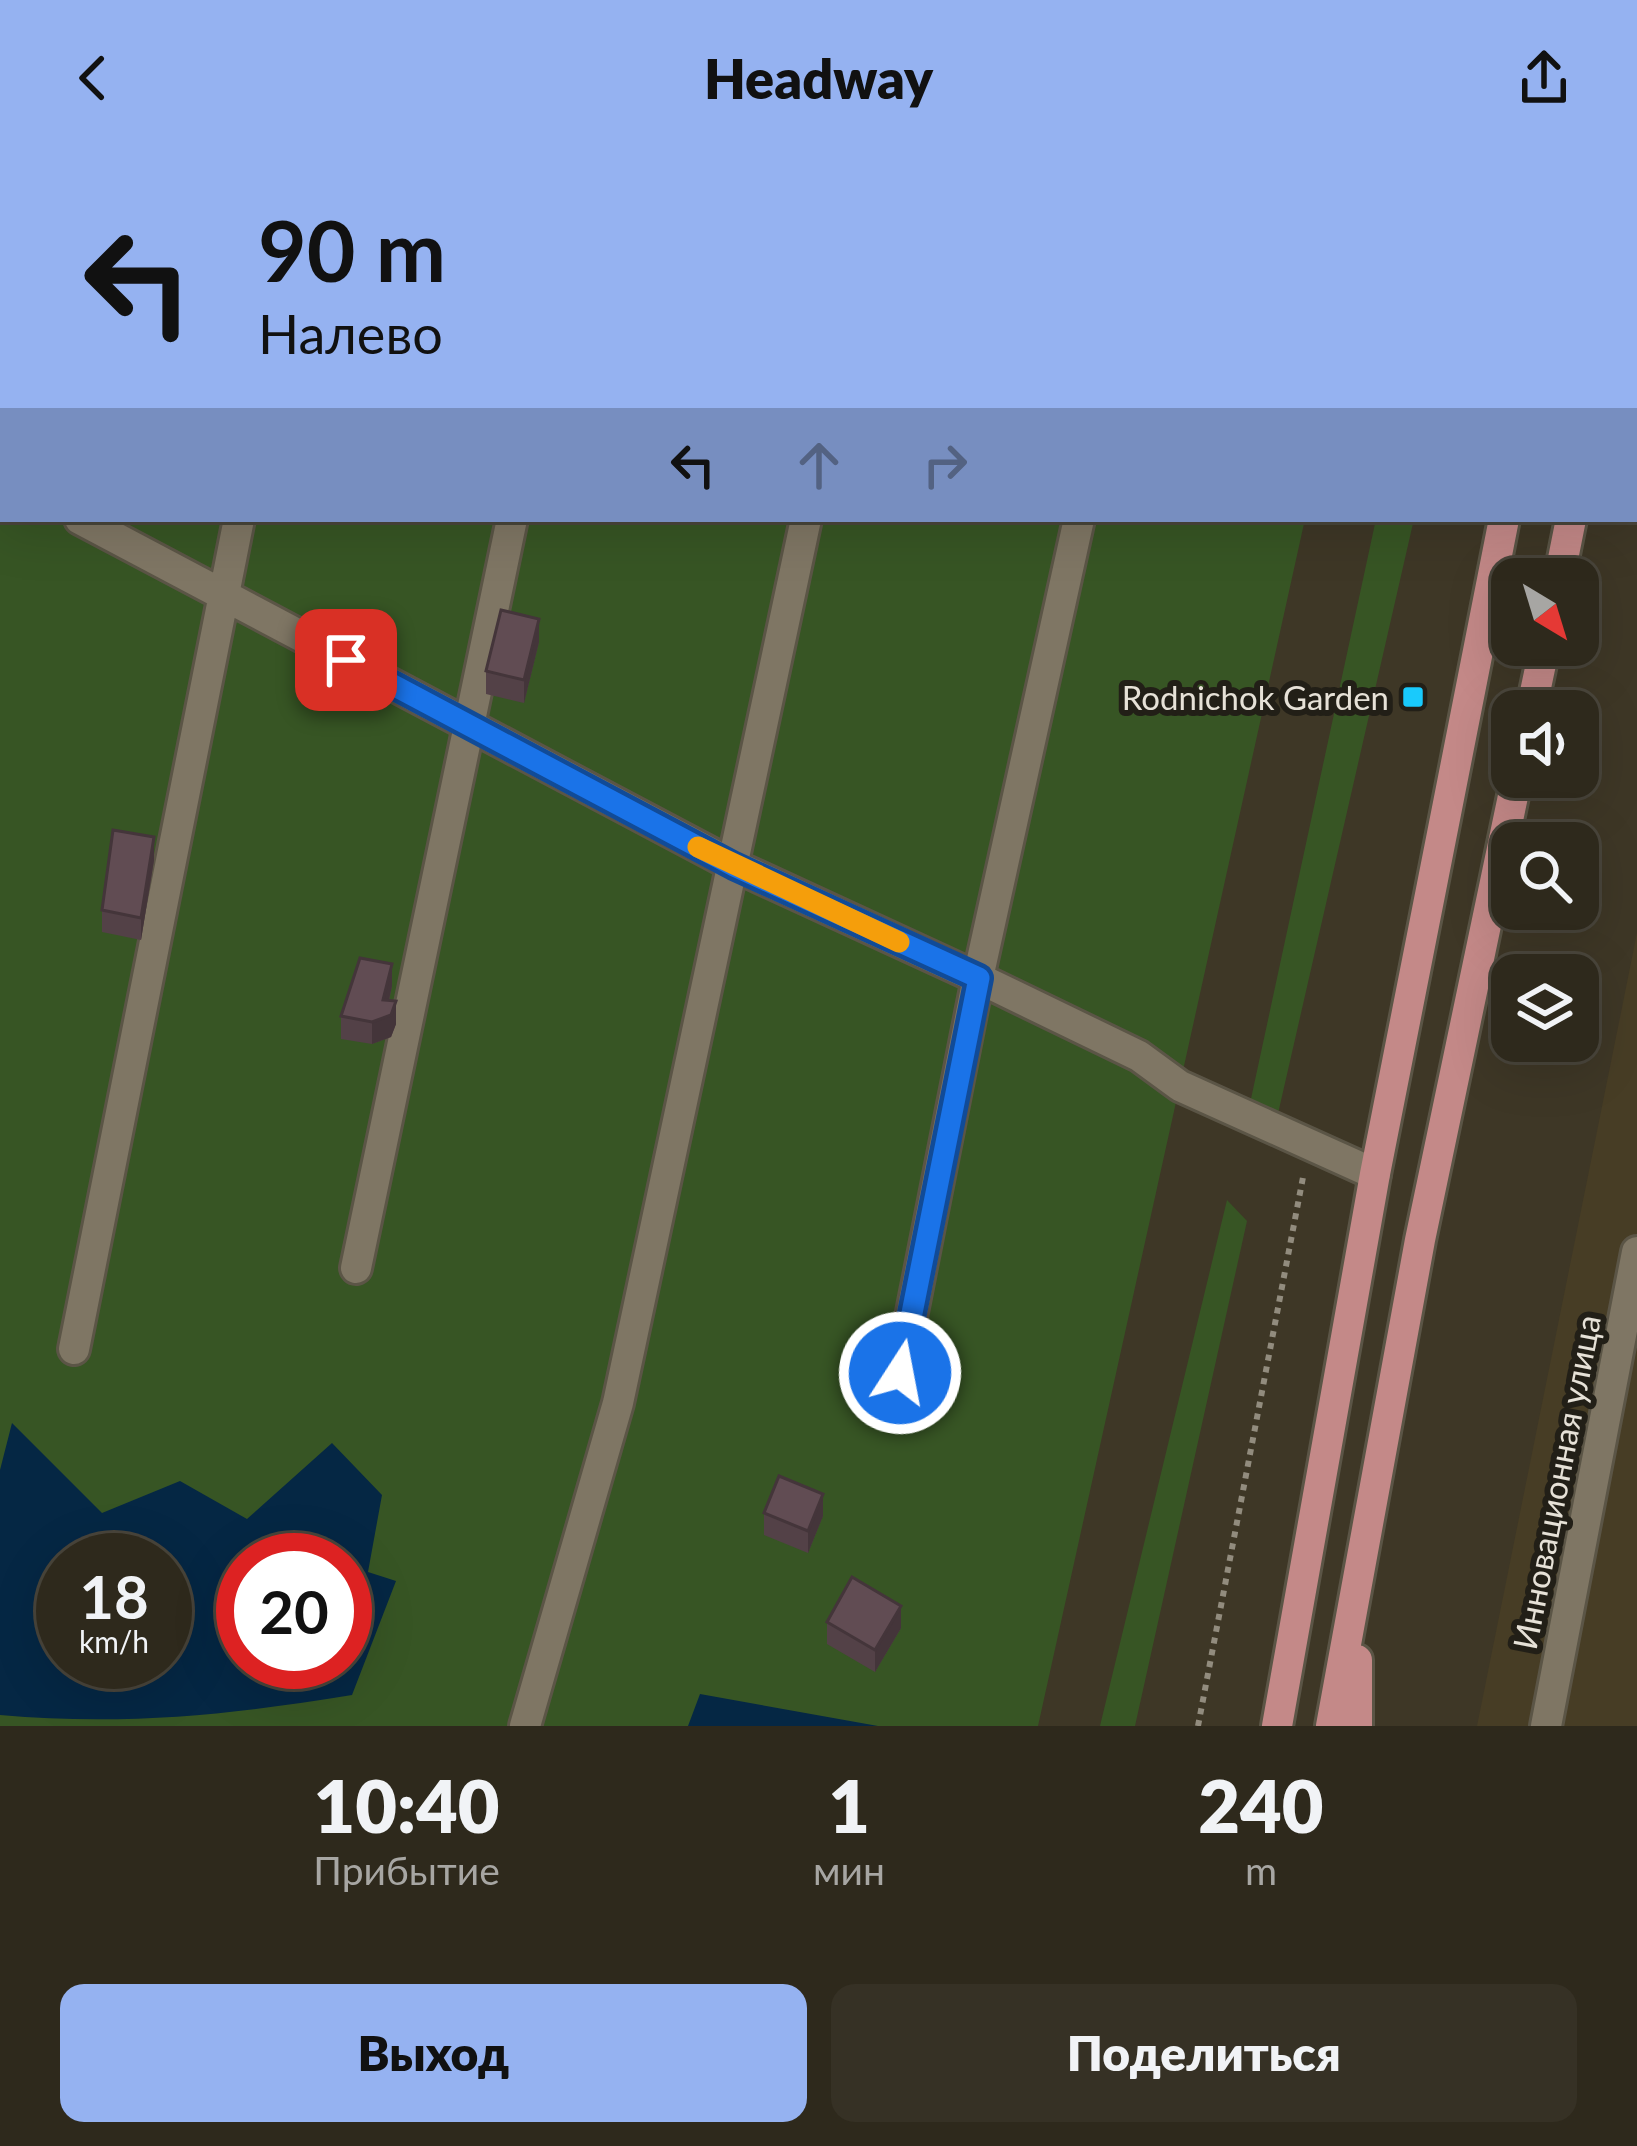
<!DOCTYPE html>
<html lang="ru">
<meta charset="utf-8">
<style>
body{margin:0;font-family:Lato,sans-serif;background:#363125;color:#f1f3f6;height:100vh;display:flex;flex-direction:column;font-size:45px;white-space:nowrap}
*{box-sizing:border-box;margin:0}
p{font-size:39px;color:#a7a6a3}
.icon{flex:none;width:66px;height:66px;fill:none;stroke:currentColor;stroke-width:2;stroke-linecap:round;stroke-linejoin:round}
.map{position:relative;height:1570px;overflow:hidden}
.drawer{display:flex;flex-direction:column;background:#2e291c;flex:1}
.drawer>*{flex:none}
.hud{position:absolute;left:0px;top:0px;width:1638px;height:366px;box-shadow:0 12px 48px #0002,0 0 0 3px #49453b;background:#95b2f1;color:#111;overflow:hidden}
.needle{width:78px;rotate:142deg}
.buttons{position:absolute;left:1491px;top:402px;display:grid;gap:24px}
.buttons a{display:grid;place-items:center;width:108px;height:108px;border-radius:24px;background:#2e291c;box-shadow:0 12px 48px #0002,0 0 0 3px #49453b;font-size:60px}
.speed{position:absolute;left:36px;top:1377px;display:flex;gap:24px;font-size:60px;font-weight:700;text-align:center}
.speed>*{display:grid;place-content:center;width:156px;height:156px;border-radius:50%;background:#2e291c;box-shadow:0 12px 48px #0002,0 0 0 3px #49453b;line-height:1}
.speed small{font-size:30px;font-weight:400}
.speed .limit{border:18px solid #d22;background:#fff;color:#111}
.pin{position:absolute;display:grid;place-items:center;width:102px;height:102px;color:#fff;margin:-51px;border-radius:24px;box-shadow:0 6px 18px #0006}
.me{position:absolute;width:132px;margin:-66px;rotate:11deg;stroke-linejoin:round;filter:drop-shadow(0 0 9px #0008)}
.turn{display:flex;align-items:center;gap:42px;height:252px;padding:0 60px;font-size:54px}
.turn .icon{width:156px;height:156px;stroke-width:2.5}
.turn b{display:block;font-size:84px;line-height:102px}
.lanes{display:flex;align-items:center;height:114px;padding:0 60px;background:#0003;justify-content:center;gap:60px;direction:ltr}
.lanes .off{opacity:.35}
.eta{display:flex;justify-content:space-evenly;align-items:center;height:204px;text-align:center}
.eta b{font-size:72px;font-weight:800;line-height:84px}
.cta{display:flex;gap:24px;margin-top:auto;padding:24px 60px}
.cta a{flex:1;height:138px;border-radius:24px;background:#95b2f1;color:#111;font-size:48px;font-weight:800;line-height:138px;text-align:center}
.cta a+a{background:#363125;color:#f1f3f6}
header{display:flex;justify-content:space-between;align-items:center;height:156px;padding:0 60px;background:#95b2f1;color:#111;font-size:54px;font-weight:800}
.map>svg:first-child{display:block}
</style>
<header><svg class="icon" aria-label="back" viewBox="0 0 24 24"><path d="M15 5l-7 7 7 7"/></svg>Headway<svg class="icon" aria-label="share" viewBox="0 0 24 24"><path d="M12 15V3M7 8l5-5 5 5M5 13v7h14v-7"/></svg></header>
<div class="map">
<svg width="1637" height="1570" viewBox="0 0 1637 1570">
<rect width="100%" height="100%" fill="#3e3726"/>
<path fill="#473d25" d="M1637 777V1570H1477Z"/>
<path fill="#375524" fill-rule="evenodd" d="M0 0H1384L3 3V363H1305L1038 1570H0ZM63 1404H165V1506H63ZM243 1404H345V1506H243Z
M1376 363H1414L1277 962 1249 952Z
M1227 1044 1247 1065 1135 1570H1100Z"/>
<path fill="#052744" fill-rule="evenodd" d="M12 1267 102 1357 180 1325 247 1363 332 1287 382 1339 368 1416 396 1425 352 1539C229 1559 124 1570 0 1559V1314ZM63 1404H165V1506H63ZM243 1404H345V1506H243Z
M700 1538 878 1570H688Z"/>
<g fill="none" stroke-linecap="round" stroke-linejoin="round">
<defs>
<path id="minor" d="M27 3 28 0
M310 3 311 0
M586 3 587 0
M881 3 882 0
M1159 3V0
M1635 147H1637
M0 157 3 140
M0 321 3 322
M80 363 735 710 978 822 1139 900 1180 930 1375 1018
M356 1112 512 363
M74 1193 239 363
M900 1217 978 822 1079 363
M525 1570 618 1247 806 363
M1546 1570 1637 1096"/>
<path id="major" d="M1581 3 1582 0
M1635 45 1637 34
M1559 423 1571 363
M1531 555 1545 489
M1277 1570 1375 1018 1504 363
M1331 1570 1420 1084 1517 621
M1357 1570V1504"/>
</defs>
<use href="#minor" stroke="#5b5546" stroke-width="36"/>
<use href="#major" stroke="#5b5546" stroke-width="36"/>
<path stroke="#928c7e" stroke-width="6" stroke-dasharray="6 6" stroke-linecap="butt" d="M1198 1570 1304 1016"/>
<use href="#minor" stroke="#7f7664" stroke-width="30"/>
<use href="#major" stroke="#c48988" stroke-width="30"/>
</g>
<path fill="#534147" d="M539 486 524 547 486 538V515Z
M154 704 141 784 102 776V754Z
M392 830 389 845 396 868 391 881 372 888 341 883V860Z
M764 1357 823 1360 808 1397 764 1379Z
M827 1466 901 1472 875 1516 827 1488Z"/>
<path fill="#44353a" d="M539 463V486L524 547V524Z
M154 681V704L141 784V762Z
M392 808V830L385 861 396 845V868L391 881 372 888V866L383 844Z
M823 1338V1360L808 1397V1375Z
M901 1450V1472L875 1516V1494Z"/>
<path fill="#614c53" stroke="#44353a" stroke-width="3" d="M501 454 539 463 524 524 486 515Z
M113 674 154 681 141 762 102 754Z
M360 802 392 808 383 844 396 845 391 859 372 866 341 860Z
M779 1320 823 1338 808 1375 764 1357Z
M852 1421 901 1450 875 1494 827 1466Z"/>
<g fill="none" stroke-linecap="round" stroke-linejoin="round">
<defs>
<path id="route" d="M346 504 734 710 979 822 900 1217"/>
</defs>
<use href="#route" stroke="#114b97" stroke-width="30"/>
<use href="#route" stroke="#1a73e8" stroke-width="21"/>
<path stroke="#f59e0b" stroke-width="21" d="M698 691 899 786"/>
</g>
<rect fill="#19cafc" stroke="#221f17" stroke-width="4.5" x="1401" y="529" width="24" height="24" rx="6"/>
<g text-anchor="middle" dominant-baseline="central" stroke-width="12" stroke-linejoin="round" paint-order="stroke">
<g font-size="33" fill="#e6e1d7" stroke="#221f17" text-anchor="end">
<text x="1389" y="541">Rodnichok Garden</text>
</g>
<g font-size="33" fill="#e6e1d7" stroke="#221f17">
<text transform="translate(1556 1326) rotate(-79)">Инновационная улица</text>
</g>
</g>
</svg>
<div class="buttons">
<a><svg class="needle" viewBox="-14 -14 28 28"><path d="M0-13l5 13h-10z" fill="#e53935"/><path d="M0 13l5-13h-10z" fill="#a7a6a3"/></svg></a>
<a><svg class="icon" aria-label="sound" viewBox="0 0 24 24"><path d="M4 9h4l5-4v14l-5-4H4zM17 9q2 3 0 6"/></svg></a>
<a><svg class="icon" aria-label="search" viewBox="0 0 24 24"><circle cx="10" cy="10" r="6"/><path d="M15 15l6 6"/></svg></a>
<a><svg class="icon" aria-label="layers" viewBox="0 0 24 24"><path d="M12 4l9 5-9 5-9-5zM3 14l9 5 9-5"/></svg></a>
</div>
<div class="speed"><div>18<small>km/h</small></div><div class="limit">20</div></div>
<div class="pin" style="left:346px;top:504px;background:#d93025"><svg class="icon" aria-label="arrive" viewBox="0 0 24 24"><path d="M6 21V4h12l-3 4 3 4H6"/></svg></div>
<svg class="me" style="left:900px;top:1217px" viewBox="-20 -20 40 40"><circle r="17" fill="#1a73e8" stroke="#fff" stroke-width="3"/><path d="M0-11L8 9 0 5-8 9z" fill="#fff"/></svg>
<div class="hud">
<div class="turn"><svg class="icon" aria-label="left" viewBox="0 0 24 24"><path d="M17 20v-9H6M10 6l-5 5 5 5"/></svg><div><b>90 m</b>Налево</div></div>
<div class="lanes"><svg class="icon" aria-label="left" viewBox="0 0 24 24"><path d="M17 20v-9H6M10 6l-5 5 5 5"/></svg><svg class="icon off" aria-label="ahead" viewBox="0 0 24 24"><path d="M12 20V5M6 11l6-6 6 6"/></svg><svg class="icon off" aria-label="right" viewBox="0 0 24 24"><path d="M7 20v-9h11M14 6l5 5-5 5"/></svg></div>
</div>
</div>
<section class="drawer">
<div class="eta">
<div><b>10:40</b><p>Прибытие</p></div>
<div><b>1</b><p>мин</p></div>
<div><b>240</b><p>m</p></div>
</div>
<div class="cta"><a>Выход</a><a>Поделиться</a></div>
</section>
